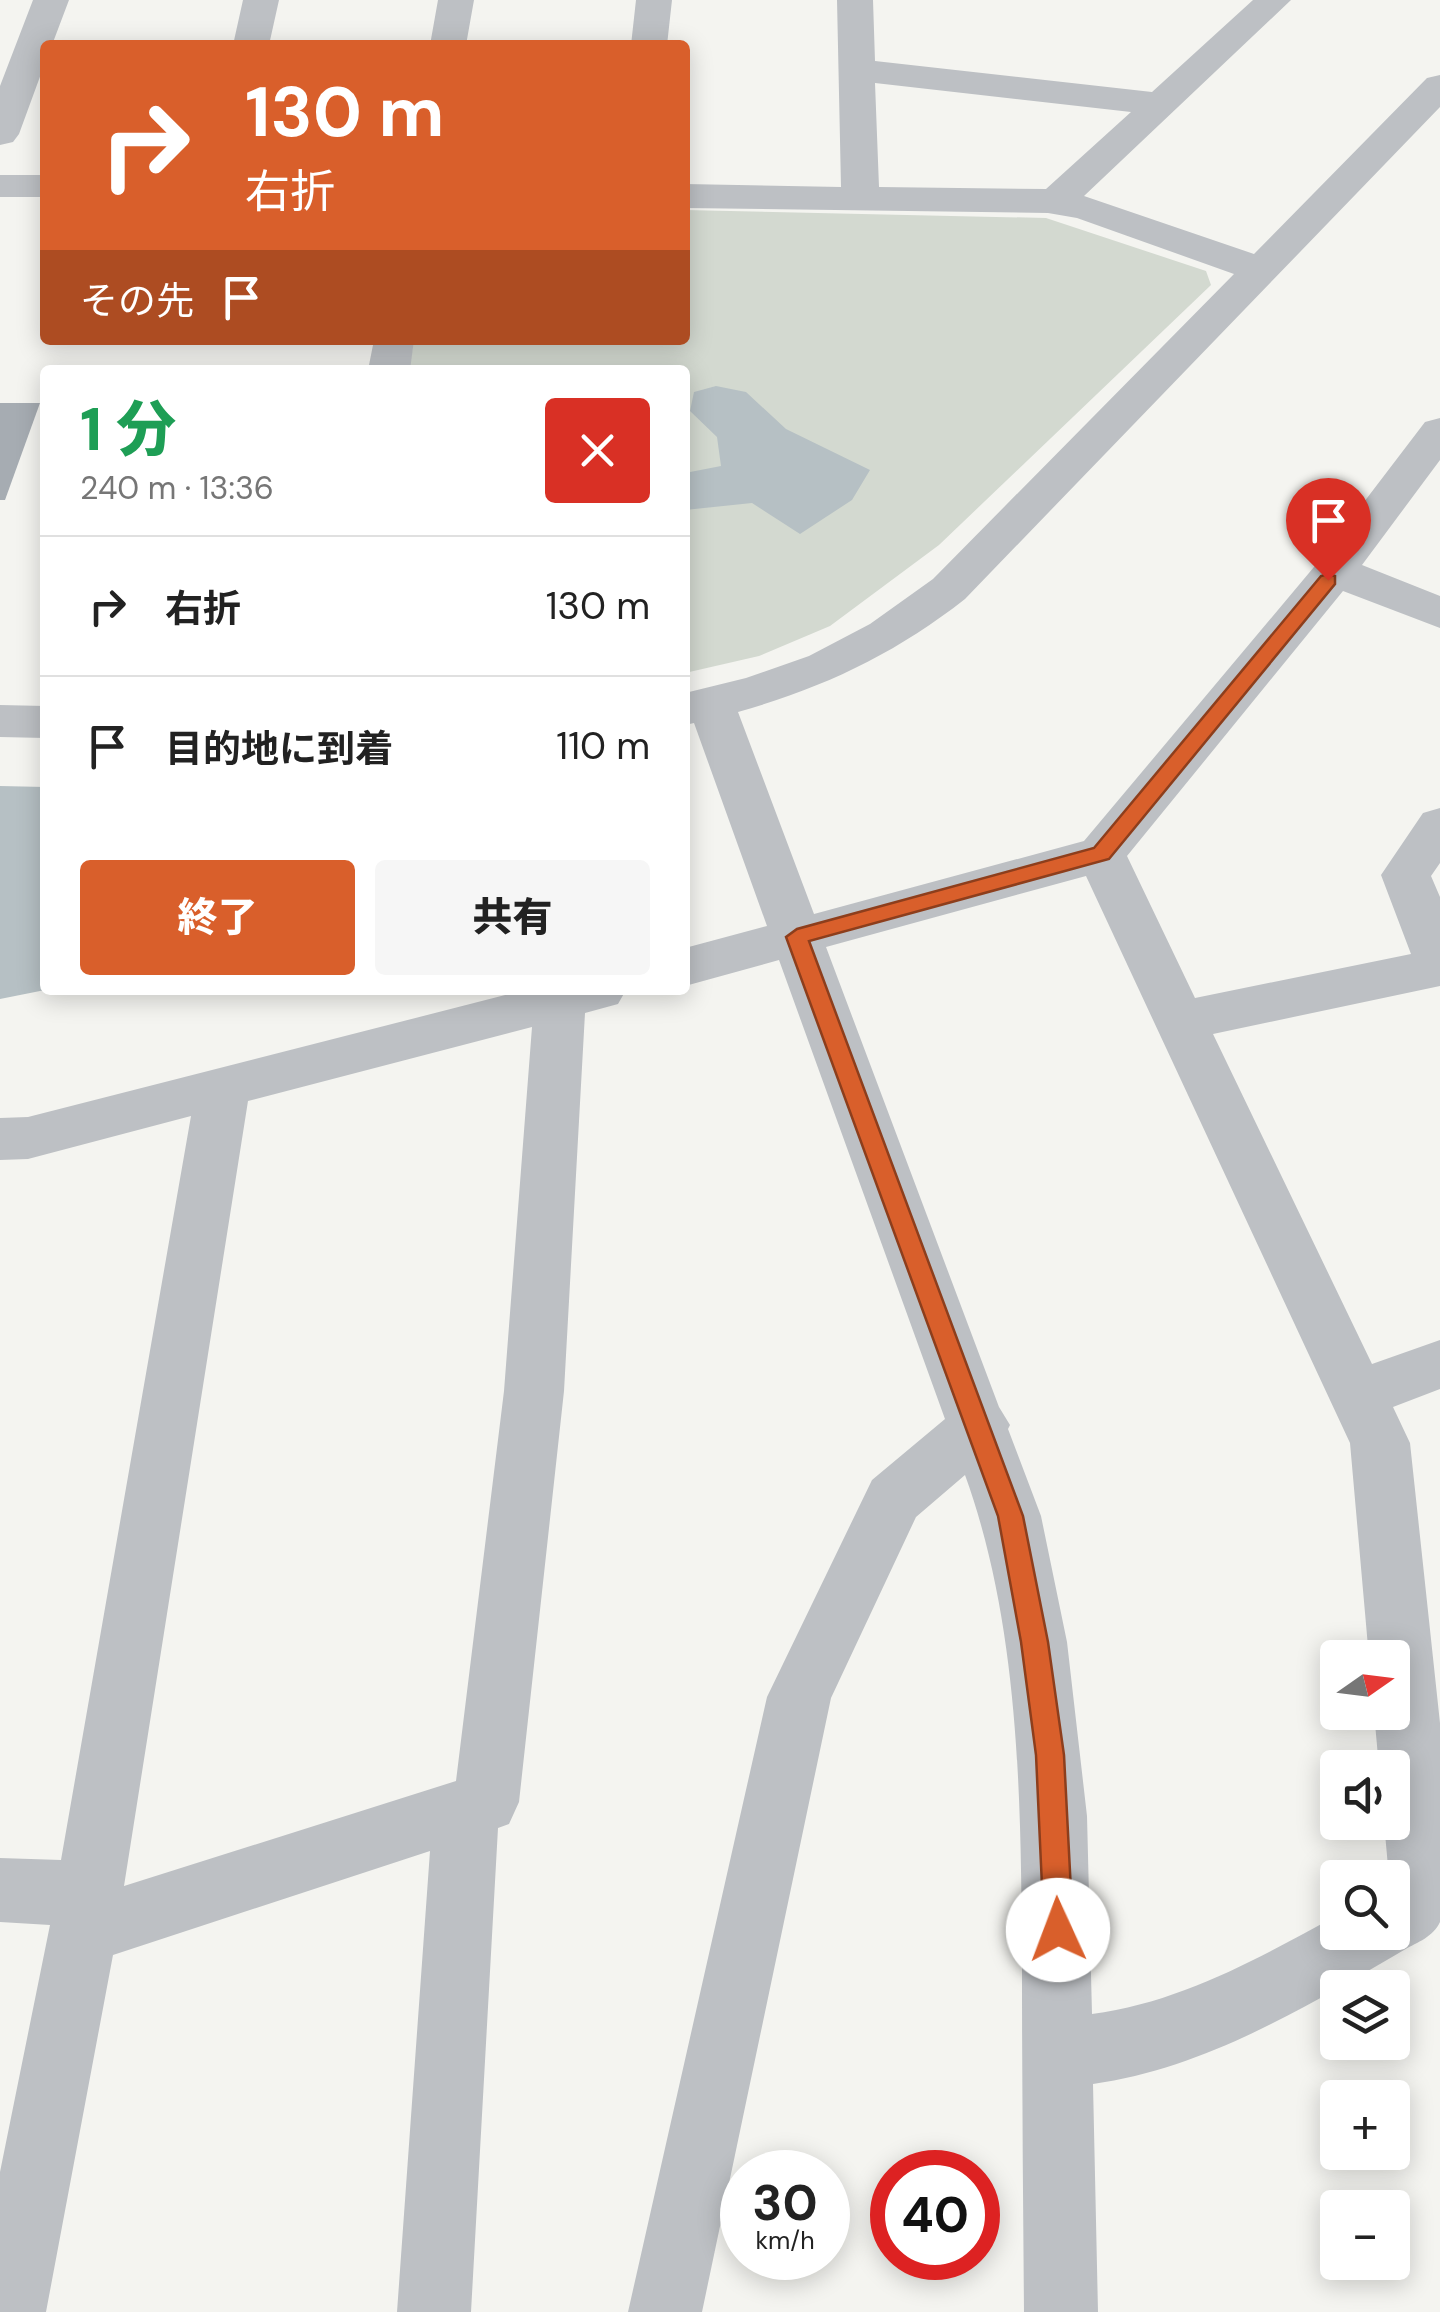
<!DOCTYPE html>
<html lang="ja">
<meta charset="utf-8">
<style>
body{margin:0;font-family:"DM Sans","Noto Sans JP",sans-serif;background:#f6f6f6;color:#222;height:100vh;display:flex;flex-direction:column;font-size:38px;white-space:nowrap}
*{box-sizing:border-box;margin:0}
p{font-size:32px;color:#767676}
.icon{flex:none;width:55px;height:55px;fill:none;stroke:currentColor;stroke-width:2;stroke-linecap:round;stroke-linejoin:round}
.map{position:relative;flex:1;overflow:hidden}
.side{position:absolute;left:40px;top:365px;width:650px;height:630px;display:flex;flex-direction:column;background:#fff;border-radius:10px;box-shadow:0 5px 25px #0003}
.side>*{flex:none}
.guide{position:absolute;left:40px;top:40px;width:650px;height:305px;border-radius:10px;box-shadow:0 5px 25px #0003;background:#d95f2b;color:#fff;overflow:hidden}
.needle{width:65px;rotate:76deg}
.buttons{position:absolute;left:1320px;top:1640px;display:grid;gap:20px}
.buttons a{display:grid;place-items:center;width:90px;height:90px;border-radius:10px;background:#fff;box-shadow:0 5px 25px #0003;font-size:50px}
.speed{position:absolute;left:720px;top:2150px;display:flex;gap:20px;font-size:50px;font-weight:700;text-align:center}
.speed>*{display:grid;place-content:center;width:130px;height:130px;border-radius:50%;background:#fff;box-shadow:0 5px 25px #0003;line-height:1}
.speed small{font-size:25px;font-weight:400}
.speed .limit{border:15px solid #d22;background:#fff;color:#111}
.pin{position:absolute;display:grid;place-items:center;width:85px;height:85px;color:#fff;margin:-102px -42px;border-radius:50% 50% 50% 0;rotate:-45deg;box-shadow:0 0 10px #0007}
.pin .icon{rotate:45deg}
.me{position:absolute;width:110px;margin:-55px;rotate:358deg;stroke-linejoin:round;filter:drop-shadow(0 0 8px #0008)}
.turn{display:flex;align-items:center;gap:35px;height:210px;padding:0 40px;font-size:45px}
.turn .icon{width:130px;height:130px;stroke-width:2.5}
.turn b{display:block;font-size:70px;line-height:85px}
.then{display:flex;align-items:center;height:95px;padding:0 40px;background:#0003;gap:20px;font-size:38px}
.round{display:grid;place-items:center;flex:none;width:105px;height:105px;border-radius:10px;background:#f6f6f6}
.summary{display:flex;align-items:center;justify-content:space-between;height:170px;padding:0 40px}
h1{font-size:60px;font-weight:800;line-height:75px;color:#1e9e55}
.button{display:flex;gap:20px;margin-top:auto;padding:20px 40px}
.button a{flex:1;height:115px;border-radius:10px;background:#d95f2b;color:#fff;font-size:40px;font-weight:800;line-height:115px;text-align:center}
.button a+a{background:#f6f6f6;color:#222}
ul{padding:0;list-style:none}
li{display:flex;align-items:center;gap:30px;height:140px;padding:0 40px;border-top:2px solid #e0e0e0}
li div{flex:1}
li b{display:block;font-size:38px}
li em{font-style:normal}
.map>svg:first-child{display:block}
</style>
<div class="map">
<svg width="1440" height="2312" viewBox="0 0 1440 2312">
<rect width="100%" height="100%" fill="#f4f4f0"/>
<path fill="#d3d9d0" d="M685 210 1046 218 1206 271 1211 285 939 545 830 626 759 656 685 673V370H409L414 340H685Z"/>
<path fill="#b6c0c4" d="M716 386 746 392 786 429 870 470 852 500 800 534 752 503 685 510V473L721 466 717 437 690 411 694 392Z
M0 786 45 787V990L0 999Z"/>
<path fill="#a6acb2" d="M0 403H40L5 500H0Z"/>
<g fill="none" stroke-linecap="round" stroke-linejoin="round">
<path fill="#bdc0c4" fill-rule="evenodd" d="M33 0H69L52 45H45V63L19 134 13 142 0 145V86Z
M243 0H279L269 45H233Z
M438 0H474L466 45H430Z
M636 0H672L667 45H631Z
M837 0H873L875 61 1152 92 1253 0H1291L1084 196 1254 254 1427 78 1440 75V107L965 599C895 654 823 688 738 712L814 914 1084 841 1319 561 1425 422 1440 418V460L1362 565 1440 596V628L1343 591 1127 856 1195 998 1411 954 1381 875 1423 813 1440 808V863L1431 876 1440 897V986L1213 1034 1372 1364 1440 1340V1389L1393 1407 1410 1443 1440 1723V1922C1433 1937 1418 1942 1404 1950 1309 2005 1207 2068 1093 2084L1098 2312H1024C1023 2198 1022 2084 1022 1970 1021 1807 1021 1630 965 1475L916 1517 831 1698 702 2312H628L767 1697 872 1480 945 1419 779 960 685 986V948L767 926 694 723 685 725V693L746 678 809 656 870 624 933 579 1234 274 1077 218 1048 213 685 208V184L841 187ZM875 83 1131 112 1046 189 879 187ZM1086 876 1350 1443 1369 1658H1392V1712H1374L1379 1768H1392V1822H1384L1389 1878H1392V1932H1338V1915C1259 1958 1182 2002 1092 2014L1087 1816 1067 1642 1041 1516 1008 1429 1010 1425 999 1407 826 947Z
M0 175H45V197H0Z
M374 340H414L410 370H368Z
M0 705 45 706V738L0 737Z
M525 990H626L618 1004 585 1013 564 1391 519 1802 509 1824 498 1828 471 2312H397L430 1851 113 1955 46 2312H0V2172L50 1925 0 1922V1858L61 1860 191 1116 28 1159 0 1160V1118L28 1117ZM532 1027 504 1391 456 1781 124 1886 248 1101Z"/>
</g>
<path fill="#d95f2b" stroke="#8d3e1c" stroke-width="2.5" d="M1328 574 1335 576V584L1109 859 809 941 1023 1516 1048 1642 1064 1755 1073 1930 1068 1940 1058 1944 1049 1940 1044 1930 1036 1755 1021 1642 998 1516 786 937 797 929 1094 848 1321 576Z"/>
</svg>
<div class="buttons">
<a><svg class="needle" viewBox="-14 -14 28 28"><path d="M0-13l5 13h-10z" fill="#e53935"/><path d="M0 13l5-13h-10z" fill="#767676"/></svg></a>
<a><svg class="icon" aria-label="sound" viewBox="0 0 24 24"><path d="M4 9h4l5-4v14l-5-4H4zM17 9q2 3 0 6"/></svg></a>
<a><svg class="icon" aria-label="search" viewBox="0 0 24 24"><circle cx="10" cy="10" r="6"/><path d="M15 15l6 6"/></svg></a>
<a><svg class="icon" aria-label="layers" viewBox="0 0 24 24"><path d="M12 4l9 5-9 5-9-5zM3 14l9 5 9-5"/></svg></a>
<a>+</a>
<a>−</a>
</div>
<div class="speed"><div>30<small>km/h</small></div><div class="limit">40</div></div>
<div class="pin" style="left:1328px;top:580px;background:#d93025"><svg class="icon" aria-label="arrive" viewBox="0 0 24 24"><path d="M6 21V4h12l-3 4 3 4H6"/></svg></div>
<svg class="me" style="left:1058px;top:1930px" viewBox="-20 -20 40 40"><circle r="19" fill="#fff"/><path d="M0-13L10 11 0 6-10 11z" fill="#d95f2b"/></svg>
<div class="guide">
<div class="turn"><svg class="icon" aria-label="right" viewBox="0 0 24 24"><path d="M7 20v-9h11M14 6l5 5-5 5"/></svg><div><b>130 m</b>右折</div></div>
<div class="then">その先<svg class="icon" aria-label="arrive" viewBox="0 0 24 24"><path d="M6 21V4h12l-3 4 3 4H6"/></svg></div>
</div>
<section class="side">
<div class="summary"><div><h1>1 分</h1><p>240 m · 13:36</p></div><a class="round" style="background:#d93025;color:#fff"><svg class="icon" aria-label="close" viewBox="0 0 24 24"><path d="M6 6l12 12M18 6L6 18"/></svg></a></div>
<ul>
<li><svg class="icon" aria-label="right" viewBox="0 0 24 24"><path d="M7 20v-9h11M14 6l5 5-5 5"/></svg><div><b>右折</b></div><em>130 m</em></li>
<li><svg class="icon" aria-label="arrive" viewBox="0 0 24 24"><path d="M6 21V4h12l-3 4 3 4H6"/></svg><div><b>目的地に到着</b></div><em>110 m</em></li>
</ul>
<div class="button"><a>終了</a><a>共有</a></div>
</section>
</div>
